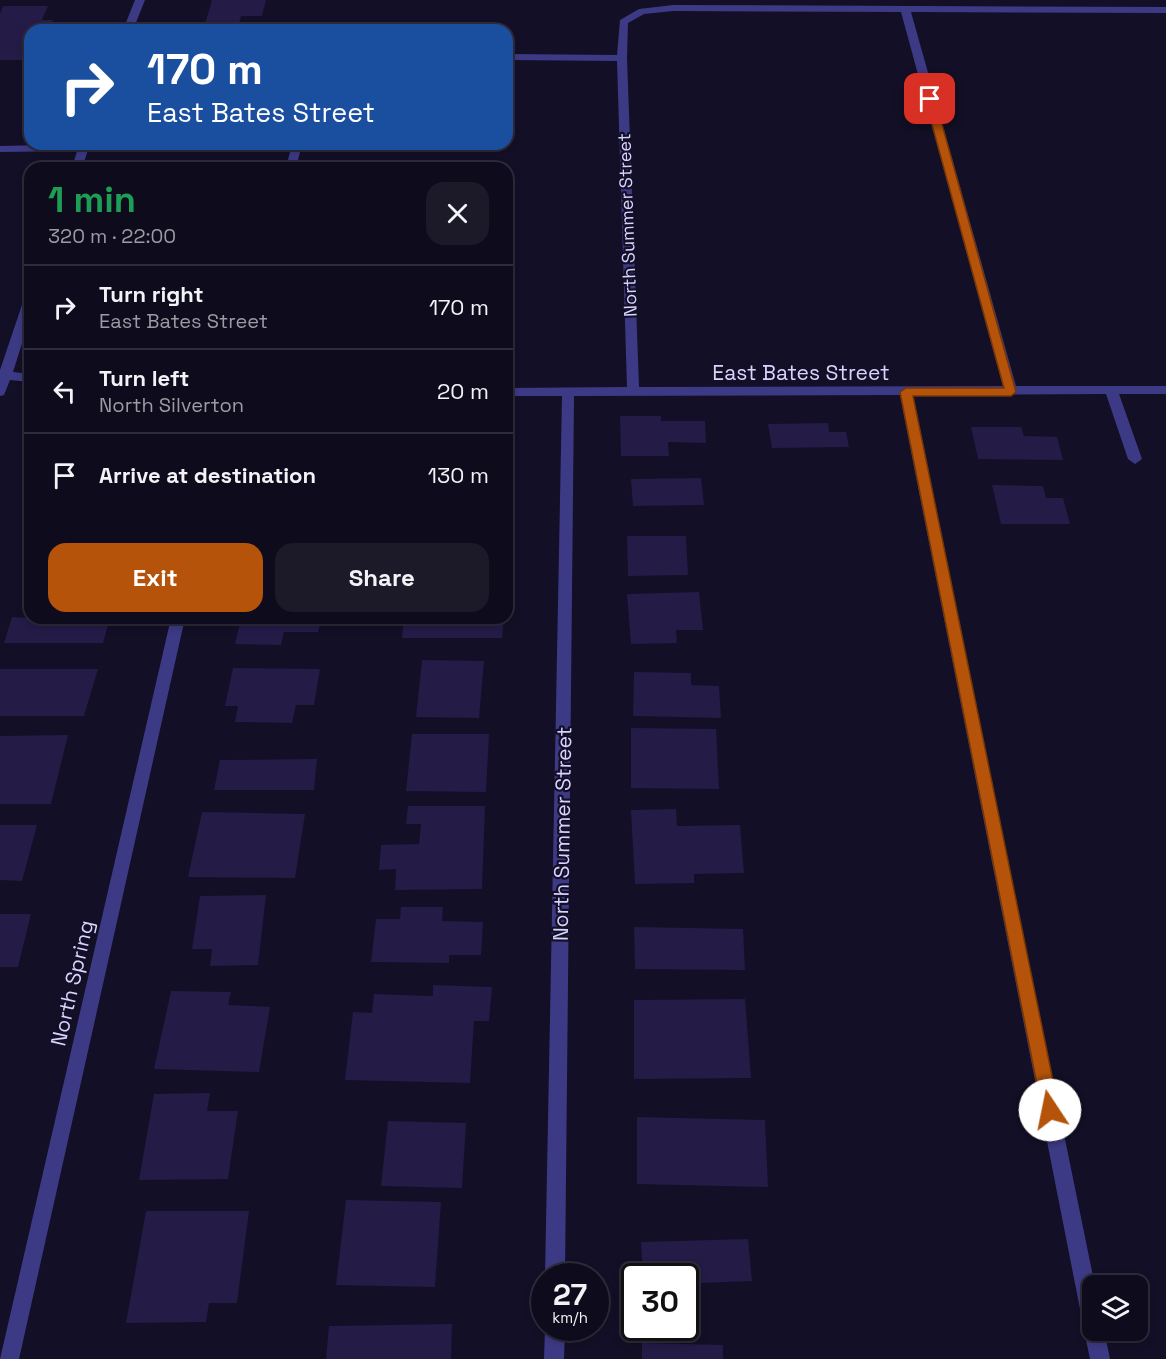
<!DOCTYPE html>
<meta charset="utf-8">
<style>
body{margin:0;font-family:"Space Grotesk",sans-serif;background:#1c1929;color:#f1f3f6;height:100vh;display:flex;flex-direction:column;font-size:22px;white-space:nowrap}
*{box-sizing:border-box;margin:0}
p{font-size:20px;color:#9b9ba3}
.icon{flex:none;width:33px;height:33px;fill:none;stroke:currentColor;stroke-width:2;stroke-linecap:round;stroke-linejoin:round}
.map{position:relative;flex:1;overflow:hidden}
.panel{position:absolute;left:24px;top:162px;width:489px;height:462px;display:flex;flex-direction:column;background:#0e0b1c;border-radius:18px;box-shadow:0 3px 9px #0003,0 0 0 2px #2e2b3b}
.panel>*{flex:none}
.banner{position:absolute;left:24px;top:24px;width:489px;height:126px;border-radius:18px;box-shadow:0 3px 9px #0003,0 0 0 2px #2e2b3b;background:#1a4fa0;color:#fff;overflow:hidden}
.tools{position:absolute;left:1082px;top:1275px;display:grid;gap:12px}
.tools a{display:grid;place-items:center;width:66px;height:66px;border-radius:12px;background:#0e0b1c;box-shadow:0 3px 9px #0003,0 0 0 2px #2e2b3b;font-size:30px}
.speed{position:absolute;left:531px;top:1263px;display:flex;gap:12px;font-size:30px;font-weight:700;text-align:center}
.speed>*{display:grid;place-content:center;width:78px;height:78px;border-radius:50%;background:#0e0b1c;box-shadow:0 3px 9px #0003,0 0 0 2px #2e2b3b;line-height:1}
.speed small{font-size:15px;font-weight:400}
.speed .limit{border:3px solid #111;border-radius:9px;background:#fff;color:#111}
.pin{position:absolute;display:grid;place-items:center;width:51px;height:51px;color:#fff;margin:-26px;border-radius:12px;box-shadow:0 3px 9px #0006}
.me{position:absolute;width:66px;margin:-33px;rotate:349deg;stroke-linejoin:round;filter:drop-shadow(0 0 4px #0008)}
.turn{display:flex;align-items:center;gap:21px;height:126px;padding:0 24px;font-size:27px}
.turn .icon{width:78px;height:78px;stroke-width:2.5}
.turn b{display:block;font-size:42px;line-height:51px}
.round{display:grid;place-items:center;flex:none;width:63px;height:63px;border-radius:18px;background:#1c1929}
.head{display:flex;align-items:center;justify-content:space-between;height:102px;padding:0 24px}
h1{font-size:36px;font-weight:600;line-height:45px;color:#1e9e55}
.action{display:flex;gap:12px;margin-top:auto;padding:12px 24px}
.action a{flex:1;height:69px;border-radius:18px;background:#b45309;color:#fff;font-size:24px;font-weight:600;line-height:69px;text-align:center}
.action a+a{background:#1c1929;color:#f1f3f6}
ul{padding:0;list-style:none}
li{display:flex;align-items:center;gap:18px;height:84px;padding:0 24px;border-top:2px solid #2e2b3b}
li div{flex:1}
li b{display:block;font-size:22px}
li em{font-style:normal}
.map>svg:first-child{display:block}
</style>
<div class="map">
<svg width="1166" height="1359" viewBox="0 0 1166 1359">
<rect width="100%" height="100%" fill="#130f26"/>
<path fill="#241b47" d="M212 0H266L262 16H241L239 24H205Z
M3 6H48L42 20H53L49 30H30V60H0V14Z
M620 416H661V421H705L706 443 668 442 669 456H621Z
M828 423 829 432H846L849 447 772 448 768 424Z
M971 427H1021L1024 436 1057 437 1063 460 978 459Z
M701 478 704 505 633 506 631 479Z
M992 485 1043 486 1046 498H1063L1070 524H1001Z
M627 536H686L688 575 628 576Z
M699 592 703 630H676L677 643 631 644 627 594Z
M12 617 30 618H110L103 643H4Z
M241 618H321L318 632H284L281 645 235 644Z
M404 618H504L502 638H402Z
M422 660 484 661 479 718 416 717Z
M233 668 320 669 314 705H296L292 723 235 722 238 706H225Z
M0 669H98L84 716H0Z
M634 672 691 673V685L719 686 721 718 633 716Z
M631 728 716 729 719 789 631 788Z
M412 734H489L486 792 406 791Z
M68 735 51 804H0V736Z
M317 759 314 790H214L220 760Z
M408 806H485L482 889 395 890 396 869 379 870 381 845 419 844 421 824H406Z
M676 809 677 826 740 825 744 873 694 874V883L635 884 631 810Z
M202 812 305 814 295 878 188 877Z
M0 825H37L22 881 0 880Z
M266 895 258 965 210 966 212 949H192L200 896Z
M401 907H443L442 921 483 922 481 955H449V963L371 962 376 919H400Z
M0 914H31L18 967H0Z
M634 927 743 929 745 970 635 969Z
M433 985 492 987 489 1021H474L470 1083 345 1080 353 1012 372 1013 374 994 433 996Z
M171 991 231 992 228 1005 270 1007 259 1072 154 1069Z
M745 999 751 1078 634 1079V1000Z
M210 1093 207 1111H238L228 1179 139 1180 154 1094Z
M637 1117 765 1120 768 1187 637 1184Z
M388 1121 466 1123 462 1188 381 1186Z
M346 1200 441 1202 435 1287 336 1285Z
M146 1211H249L237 1303H209L206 1322 126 1323Z
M748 1239 752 1281 699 1283 701 1307 686 1308V1276H643L641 1242Z
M452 1324 451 1359H326L329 1326Z
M642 1343 723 1345V1359H642Z"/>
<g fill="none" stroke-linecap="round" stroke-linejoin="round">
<path fill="#3d3a85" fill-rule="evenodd" d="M135 0H145L133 30H123Z
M673 5 1166 7V13L911 12 1016 386H1166V394H1119L1142 459 1135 464 1128 459 1106 394 913 395 1095 1286H1092V1330H1104L1110 1359H1090L1084 1330 1085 1326 1082 1319 900 395 574 396 565 1276H545L562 396H507V388L627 387 617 61 507 60V54L617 55 620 20 639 9ZM673 11 901 12 1003 386 639 387 627 58 628 23 644 14Z
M90 144 82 168H72L77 151 0 152V146Z
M292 144H302L296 168H286Z
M30 295V318L13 372 30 374V382L10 380 4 395 0 396V370L24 299Z
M171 618H185L19 1359H0Z
M545 1328H565L564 1359H544Z"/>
</g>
<path fill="#b45309" stroke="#753606" stroke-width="1.5" d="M927 97 935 99 1016 392 1011 396H913L1059 1110 1056 1116 1050 1118 1044 1116 1042 1110 900 392 906 388H1004L925 99Z"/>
<g text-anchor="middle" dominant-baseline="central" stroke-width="4.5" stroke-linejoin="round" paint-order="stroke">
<g font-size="18" fill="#d9d4ff" stroke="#130f26">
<text transform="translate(627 225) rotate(-92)">North Summer Street</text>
</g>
<g font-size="21" fill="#d9d4ff" stroke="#130f26">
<text x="801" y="372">East Bates Street</text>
<text transform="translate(562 834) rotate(-89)">North Summer Street</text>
<text transform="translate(72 983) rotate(-77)">North Spring</text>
</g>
</g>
</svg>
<div class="tools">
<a><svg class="icon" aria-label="layers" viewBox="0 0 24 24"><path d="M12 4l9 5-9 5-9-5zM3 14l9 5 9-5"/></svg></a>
</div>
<div class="speed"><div>27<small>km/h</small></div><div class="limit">30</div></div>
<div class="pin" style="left:930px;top:99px;background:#d93025"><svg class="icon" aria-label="arrive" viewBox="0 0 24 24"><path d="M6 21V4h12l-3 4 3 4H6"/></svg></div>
<svg class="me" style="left:1050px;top:1110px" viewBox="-20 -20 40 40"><circle r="19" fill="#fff"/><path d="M0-13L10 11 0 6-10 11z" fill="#b45309"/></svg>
<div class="banner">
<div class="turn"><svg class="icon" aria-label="right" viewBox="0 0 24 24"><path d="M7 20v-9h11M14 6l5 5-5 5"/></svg><div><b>170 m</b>East Bates Street</div></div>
</div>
<section class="panel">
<div class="head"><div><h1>1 min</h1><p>320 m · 22:00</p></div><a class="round"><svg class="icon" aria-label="close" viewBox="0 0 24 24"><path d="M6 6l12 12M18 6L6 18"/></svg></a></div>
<ul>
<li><svg class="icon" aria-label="right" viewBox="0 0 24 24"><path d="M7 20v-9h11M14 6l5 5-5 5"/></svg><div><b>Turn right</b><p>East Bates Street</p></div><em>170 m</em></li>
<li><svg class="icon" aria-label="left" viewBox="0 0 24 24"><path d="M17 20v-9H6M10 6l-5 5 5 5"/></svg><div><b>Turn left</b><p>North Silverton</p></div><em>20 m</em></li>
<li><svg class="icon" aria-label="arrive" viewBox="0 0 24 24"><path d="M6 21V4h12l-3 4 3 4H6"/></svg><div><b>Arrive at destination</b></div><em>130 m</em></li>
</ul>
<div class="action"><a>Exit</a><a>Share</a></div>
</section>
</div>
